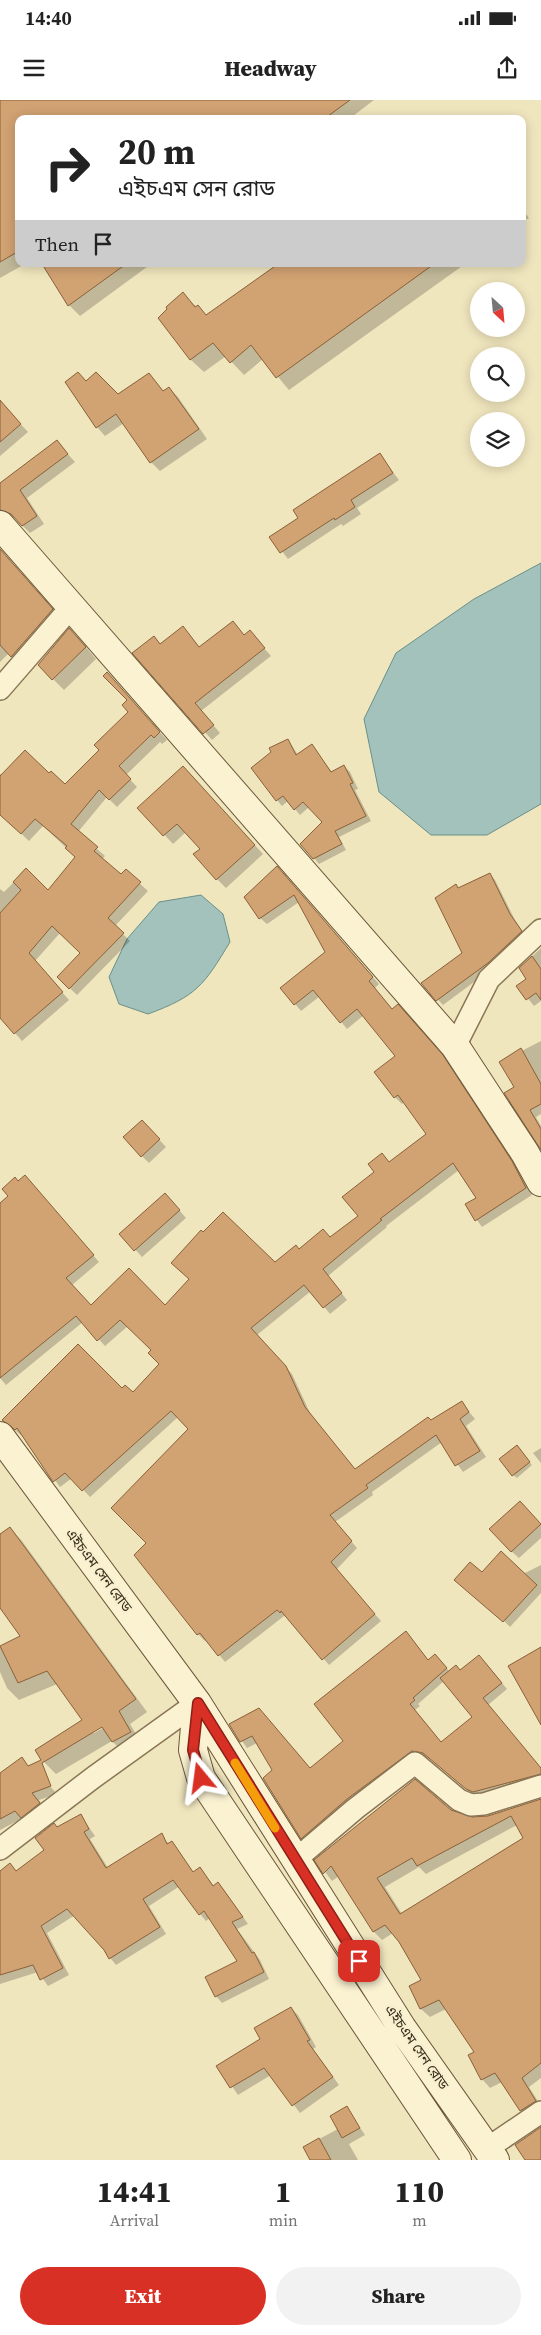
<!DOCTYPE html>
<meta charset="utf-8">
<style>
body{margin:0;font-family:"Source Serif 4","Noto Sans Bengali",serif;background:#f2f2f2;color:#222;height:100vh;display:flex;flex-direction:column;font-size:19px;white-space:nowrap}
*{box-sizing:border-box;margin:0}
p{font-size:16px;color:#767676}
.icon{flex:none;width:28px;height:28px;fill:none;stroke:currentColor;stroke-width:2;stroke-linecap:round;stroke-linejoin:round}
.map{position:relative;height:2060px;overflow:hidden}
.side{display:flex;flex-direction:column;background:#fff;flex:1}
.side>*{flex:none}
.guide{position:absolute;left:15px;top:15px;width:511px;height:152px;border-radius:10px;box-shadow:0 2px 12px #0003;background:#fff;color:#222;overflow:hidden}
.needle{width:32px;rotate:154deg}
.controls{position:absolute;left:470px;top:182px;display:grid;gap:10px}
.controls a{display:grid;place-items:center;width:55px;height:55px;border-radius:50%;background:#fff;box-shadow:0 2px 12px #0003;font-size:25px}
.pin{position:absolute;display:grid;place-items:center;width:42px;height:42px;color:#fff;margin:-21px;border-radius:10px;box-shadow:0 2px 8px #0006}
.me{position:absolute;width:55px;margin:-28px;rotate:344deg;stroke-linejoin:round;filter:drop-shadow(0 0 4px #0008)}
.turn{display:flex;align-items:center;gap:18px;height:105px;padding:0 20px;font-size:22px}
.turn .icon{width:65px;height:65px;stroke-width:2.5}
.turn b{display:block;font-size:35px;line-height:42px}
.then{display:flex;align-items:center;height:48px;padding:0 20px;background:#0003;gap:10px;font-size:19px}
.eta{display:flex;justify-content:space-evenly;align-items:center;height:85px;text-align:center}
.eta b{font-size:30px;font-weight:800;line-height:35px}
.button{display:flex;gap:10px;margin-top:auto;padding:10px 20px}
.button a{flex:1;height:58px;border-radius:30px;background:#d93025;color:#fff;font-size:20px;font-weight:800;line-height:58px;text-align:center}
.button a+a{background:#f2f2f2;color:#222}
.status{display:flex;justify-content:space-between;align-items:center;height:35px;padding:0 25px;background:#fff;direction:ltr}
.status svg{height:14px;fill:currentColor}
header{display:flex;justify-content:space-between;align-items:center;height:65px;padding:0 20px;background:#fff;font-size:22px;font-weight:800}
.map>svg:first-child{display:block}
</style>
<div class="status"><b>14:40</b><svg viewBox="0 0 49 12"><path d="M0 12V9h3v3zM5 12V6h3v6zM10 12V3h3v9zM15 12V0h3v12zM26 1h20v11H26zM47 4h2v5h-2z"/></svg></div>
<header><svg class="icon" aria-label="menu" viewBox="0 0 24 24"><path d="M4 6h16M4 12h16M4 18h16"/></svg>Headway<svg class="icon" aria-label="share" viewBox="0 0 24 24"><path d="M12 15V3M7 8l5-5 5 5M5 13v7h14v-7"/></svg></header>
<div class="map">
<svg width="541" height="2060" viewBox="0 0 541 2060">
<rect width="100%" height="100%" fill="#f0e6be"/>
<path fill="#a2c2bb" stroke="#69908a" d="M541 463V704L487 735H431L379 692 364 619 396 553 474 499Z
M201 795 223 814 230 842C204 885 197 896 148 914L119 904 109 877 127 839 159 802Z"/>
<path fill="#0003" fill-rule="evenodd" d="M0 0H374L349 19H19V164H25L0 178Z
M522 109 529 118 522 122Z
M43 164H151L80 216 69 205Z
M280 164H465L289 290 263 259 244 275 226 256 204 272 191 260 159 218 182 194 207 216Z
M149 274 164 292 169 288 178 297 207 339 160 371 151 362 124 323 105 336 97 327 86 282 118 295Z
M0 316 14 317 28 332 0 356Z
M57 342 75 362 27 398 44 424 30 433 15 418 5 417 0 420V385Z
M380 355 399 380 357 408 361 414 343 426 341 424 288 459 271 437 300 418Z
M0 449 60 518 20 564 9 553 0 562Z
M183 528 200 548 245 536 250 532 271 556 201 611 220 633 212 640 134 553 154 537 161 545Z
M80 540 96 559 64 590 39 565Z
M112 579 167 640 162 644 160 642 126 675 137 687 117 707 107 697 78 732 105 756 102 759 121 776 126 771 148 791 115 826 130 841 77 895 58 877 82 854 60 833 35 861 69 900 22 941 0 916V789L4 792 26 770 48 791 76 757 43 726 29 741 10 723 0 704V674L49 675 65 686 101 650 130 612 129 600Z
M288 640 298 655 312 646 332 672 344 666 350 672 358 689 355 690 371 721 339 737 346 750 319 764 314 758 324 722 309 707 300 715 288 701 282 706 277 700Z
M192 677 263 754 226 788 217 779 201 749 186 732 173 744 139 708Z
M283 774 379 884 375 888 393 910 404 912 449 964 518 1069 532 1095 482 1127 466 1105 477 1098 459 1070 386 1126 387 1127 328 1176 347 1200 330 1214 311 1191 257 1235 292 1274 311 1315 355 1370 462 1303 475 1319 466 1326 486 1357 463 1372 442 1342 372 1392 373 1395 335 1422 357 1448 336 1470 381 1521 329 1565 288 1517 284 1516 225 1562 207 1540 205 1541 198 1534 136 1455 148 1443 190 1329 178 1317 90 1397 72 1378 60 1387 22 1336 3 1320 122 1290 133 1294 161 1264 153 1250 128 1226 105 1246 83 1222 6 1285 0 1278V1104L10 1096 18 1082 31 1083 99 1162 72 1185 91 1207H165L275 1163 331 1138 359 1117 390 1063 428 1034 404 1002 402 1004 395 997 376 972 396 956 364 915 347 929 320 896 301 911 282 888 326 853 299 802 267 824 260 818Z
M490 774 495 780 515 820 526 837 493 868 443 905 422 883 463 853 459 789Z
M541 848V901L534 906 518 886 528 879 520 868Z
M541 941V1014L536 1017 541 1026V1050L516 987 500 962Z
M142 1021 166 1047 149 1063 142 1056Z
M172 1102 186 1118 142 1157 121 1134Z
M541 1348V1363L533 1353Z
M520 1350 532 1365 517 1378 513 1375Z
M527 1410 541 1425V1438L519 1458 511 1451Z
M10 1428 22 1441 147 1612 130 1624 142 1644 125 1654 112 1641 56 1674 44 1662 84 1620 57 1584 19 1600 7 1588 0 1572V1547L22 1536 0 1505V1436ZM107 1623 108 1625 94 1633 92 1632Z
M541 1465V1493L510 1527 479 1496Z
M428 1561H441L449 1571H460L485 1562 507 1589 488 1605 541 1669V1680L480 1698 473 1695 430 1659 419 1656 308 1744 302 1738 274 1670 257 1643 247 1648 231 1625 259 1610 310 1669 345 1642ZM444 1581 474 1617 442 1643 415 1610 420 1606 418 1604Z
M39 1674 57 1694 39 1700 46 1711 29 1724 23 1718 0 1730V1692Z
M541 1700V1978L529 1987 541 2006 529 2019 521 2010 502 1982 490 1988 482 1979 476 1952 446 1909 430 1917 421 1909 411 1887 423 1881 393 1833 382 1840 374 1832 339 1776 332 1781 316 1760 451 1711 471 1719 488 1717ZM517 1725 525 1739 402 1814 385 1787 419 1767 426 1774Z
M81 1716 95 1736 90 1739 108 1768 161 1735 169 1744 172 1743 194 1773 200 1769 214 1786 218 1784 224 1790 248 1824 237 1829 260 1860 269 1879 222 1903 216 1896 239 1861 210 1818 206 1821 200 1814 180 1786 149 1806 166 1834 116 1865 75 1815 47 1833 69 1875 48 1886 38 1872 0 1884V1783L46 1750 57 1728Z
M291 1908 298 1915 316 1947 313 1949 339 1985 300 2013 271 1975 238 1995 218 1966 262 1939Z
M347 2008 365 2035 349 2044 358 2060H311L304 2047 338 2029Z"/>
<path fill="#d1a272" stroke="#8a613a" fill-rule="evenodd" d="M0 0H350L324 19H19V151L0 162Z
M42 164H126L68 206Z
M278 164H434L276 278 251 245 230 263 213 243 190 260 158 218 167 209 166 207 183 192 195 207 198 205 206 215Z
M78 272 86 281 96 272 118 294 149 273 163 291 169 287 199 329 150 363 116 314 96 328 65 282Z
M0 300 21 324 0 342Z
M57 340 68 354 20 390 37 416 22 426 11 414 0 410V383Z
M380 353 393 373 351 400 355 407 335 420 334 418 280 453 269 437 298 418 293 410Z
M0 449 53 509 11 557 0 545Z
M233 521 244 535 250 530 265 548 195 603 214 625 203 634 132 553 154 536 160 544 183 526 199 547Z
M69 528 86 547 52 580 38 565Z
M107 572 160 632 154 638 151 635 119 666 131 679 109 700 99 690 71 724 98 747 94 751 121 774 126 769 141 782 108 818 124 833 69 889 57 877 80 853 52 826 29 853 63 892 14 934 0 918V813L21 790 13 782 26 768 48 790 75 757 65 748 67 746 35 719 21 734 0 715V676L25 650 49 673 51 671 65 684 99 650 94 645 128 612 122 605 127 600 103 576Z
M288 639 296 655 312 644 331 672 344 665 353 683 350 684 366 716 335 731 342 744 313 759 300 744 322 722 303 702 294 710 283 696 276 701 251 668 271 652 269 648Z
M183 666 255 745 216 780 193 754 200 749 177 724 163 736 137 708Z
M277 766 373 877 369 881 392 909 398 904 443 955 512 1061 526 1088 475 1121 465 1104 476 1098 453 1063 380 1119 382 1120 323 1169 342 1193 323 1208 304 1185 251 1228 286 1266 305 1307 355 1369 428 1317 431 1320 462 1301 469 1312 460 1319 480 1351 455 1366 436 1335 366 1385 368 1388 330 1415 352 1441 331 1462 375 1514 322 1560 281 1511 280 1513 277 1510 218 1556 200 1533 197 1535 134 1455 146 1443 111 1408 188 1329 171 1311 82 1391 65 1373 53 1382 17 1328 15 1330 2 1320 78 1244 122 1288 125 1285 133 1292 159 1264 148 1253 151 1250 120 1220 97 1241 76 1216 0 1278V1103L8 1096 2 1089 15 1077 18 1081 25 1075 94 1155 66 1178 91 1205 129 1168 165 1205 189 1179 171 1163 201 1130 203 1132 223 1112 275 1162 296 1145 299 1149 323 1129 330 1137 358 1116 342 1097 374 1072 368 1064 382 1053 389 1062 426 1034 398 995 394 998 374 972 395 956 357 909 340 923 313 890 294 905 280 888 325 852 294 795 259 819 244 797Z
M490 773 510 814 522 831 488 863 436 901 421 883 462 853 435 798 456 784 458 788Z
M532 856 541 869V900L536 893 526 900 516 886 526 879 519 868Z
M521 948 541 984V1004L530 1010 541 1029V1050L504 993 514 987 499 962Z
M142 1020 160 1039 141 1057 123 1037Z
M165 1093 180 1110 134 1151 119 1134Z
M517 1345 530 1362 512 1376 499 1359Z
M520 1401 541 1424 511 1452 489 1429Z
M10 1427 136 1599 119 1611 131 1632 112 1642 102 1627 42 1663 51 1686 32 1693 40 1703 21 1718 15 1711 0 1719V1673L22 1657 28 1666 41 1660 35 1650 82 1620 47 1571 18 1583 0 1546 20 1536 0 1508V1434Z
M501 1451 537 1485 503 1522 454 1480 470 1462 482 1472Z
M406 1531 428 1560 435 1554 447 1568 413 1598 415 1600 410 1604 441 1642 472 1617 440 1578 456 1565 460 1570 479 1555 502 1583 483 1598 541 1668V1674L473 1692 466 1689 423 1653 412 1651 347 1699 301 1739 263 1678 272 1670 252 1636 240 1642 229 1624 259 1608 310 1668 343 1641 314 1604Z
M541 1547V1625L508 1566Z
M415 1679 451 1710 472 1717 488 1716 541 1699V1963L522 1978 536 2001 520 2011 495 1973 481 1980 468 1955 474 1952 439 1900 420 1909 409 1886 421 1880 399 1842 385 1825 373 1832 331 1766 323 1774 314 1760ZM511 1716 523 1738 400 1814 377 1778 412 1758 417 1766Z
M81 1714 89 1729 84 1732 106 1768 162 1733 167 1744 172 1741 193 1772 200 1767 213 1786 218 1782 243 1817 232 1822 252 1853 254 1852 264 1872 215 1897 205 1877 237 1861 204 1811 199 1815 173 1780 143 1799 160 1827 109 1859 104 1850 67 1809 41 1826 63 1868 40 1880 33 1865 0 1875V1771L10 1763 16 1771 44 1750 35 1738 54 1723 57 1727Z
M291 1907 310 1940 307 1941 333 1977 292 2006 264 1968 230 1988 216 1966 260 1939 254 1928Z
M347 2006 360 2028 342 2038 330 2016Z
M541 2027V2060H525L515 2045Z
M319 2038 331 2060H310L303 2047Z"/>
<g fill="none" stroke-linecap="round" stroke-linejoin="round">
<defs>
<path id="street" d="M0 589 72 506
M455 946 489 879 541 830
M0 1749 94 1677 197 1603
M295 1760 355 1709 415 1663 459 1700 471 1705 484 1704 541 1686
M488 2048 541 2012"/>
<path id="secondary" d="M0 425 455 946 525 1053 541 1082
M0 1336 197 1603 402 1928 495 2060
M197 1603 193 1650 201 1678 457 2060"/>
</defs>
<use href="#street" stroke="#8a7656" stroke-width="24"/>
<use href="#secondary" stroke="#6b5739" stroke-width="30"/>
<use href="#street" stroke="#fbf2d2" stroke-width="21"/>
<use href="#secondary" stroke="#fbf2d2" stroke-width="28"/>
</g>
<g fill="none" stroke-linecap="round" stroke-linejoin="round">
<defs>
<path id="route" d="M201 1678 193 1650 198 1603 359 1861"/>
</defs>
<use href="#route" stroke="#8d1f18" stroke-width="12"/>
<use href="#route" stroke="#d93025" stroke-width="9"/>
<path stroke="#f59e0b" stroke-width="9" d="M235 1663 275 1728"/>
</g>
<g text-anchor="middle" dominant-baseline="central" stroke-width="4.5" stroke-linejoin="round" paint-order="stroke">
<g font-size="14" fill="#382c1b" stroke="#f7efce">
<text transform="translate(99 1470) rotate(53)">এইচএম সেন রোড</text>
<text transform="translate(417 1947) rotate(55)">এইচএম সেন রোড</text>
</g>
</g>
</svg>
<div class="controls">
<a><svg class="needle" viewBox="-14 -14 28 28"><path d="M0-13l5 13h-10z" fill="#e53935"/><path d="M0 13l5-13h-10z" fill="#767676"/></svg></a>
<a><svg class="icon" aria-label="search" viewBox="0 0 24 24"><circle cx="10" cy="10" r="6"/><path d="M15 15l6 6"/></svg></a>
<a><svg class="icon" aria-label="layers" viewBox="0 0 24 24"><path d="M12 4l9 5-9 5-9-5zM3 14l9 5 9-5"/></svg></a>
</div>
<div class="pin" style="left:359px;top:1861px;background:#d93025"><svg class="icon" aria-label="arrive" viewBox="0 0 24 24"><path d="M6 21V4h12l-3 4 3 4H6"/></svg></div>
<svg class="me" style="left:201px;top:1678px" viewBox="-20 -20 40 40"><path d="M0-17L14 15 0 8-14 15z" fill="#d93025" stroke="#fff" stroke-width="4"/></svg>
<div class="guide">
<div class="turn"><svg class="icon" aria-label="right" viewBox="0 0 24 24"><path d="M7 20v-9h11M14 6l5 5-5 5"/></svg><div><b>20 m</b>এইচএম সেন রোড</div></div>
<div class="then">Then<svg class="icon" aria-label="arrive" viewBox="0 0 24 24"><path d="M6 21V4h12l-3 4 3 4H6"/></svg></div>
</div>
</div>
<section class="side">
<div class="eta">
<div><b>14:41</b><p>Arrival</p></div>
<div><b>1</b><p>min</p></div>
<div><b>110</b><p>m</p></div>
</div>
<div class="button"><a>Exit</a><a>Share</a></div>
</section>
